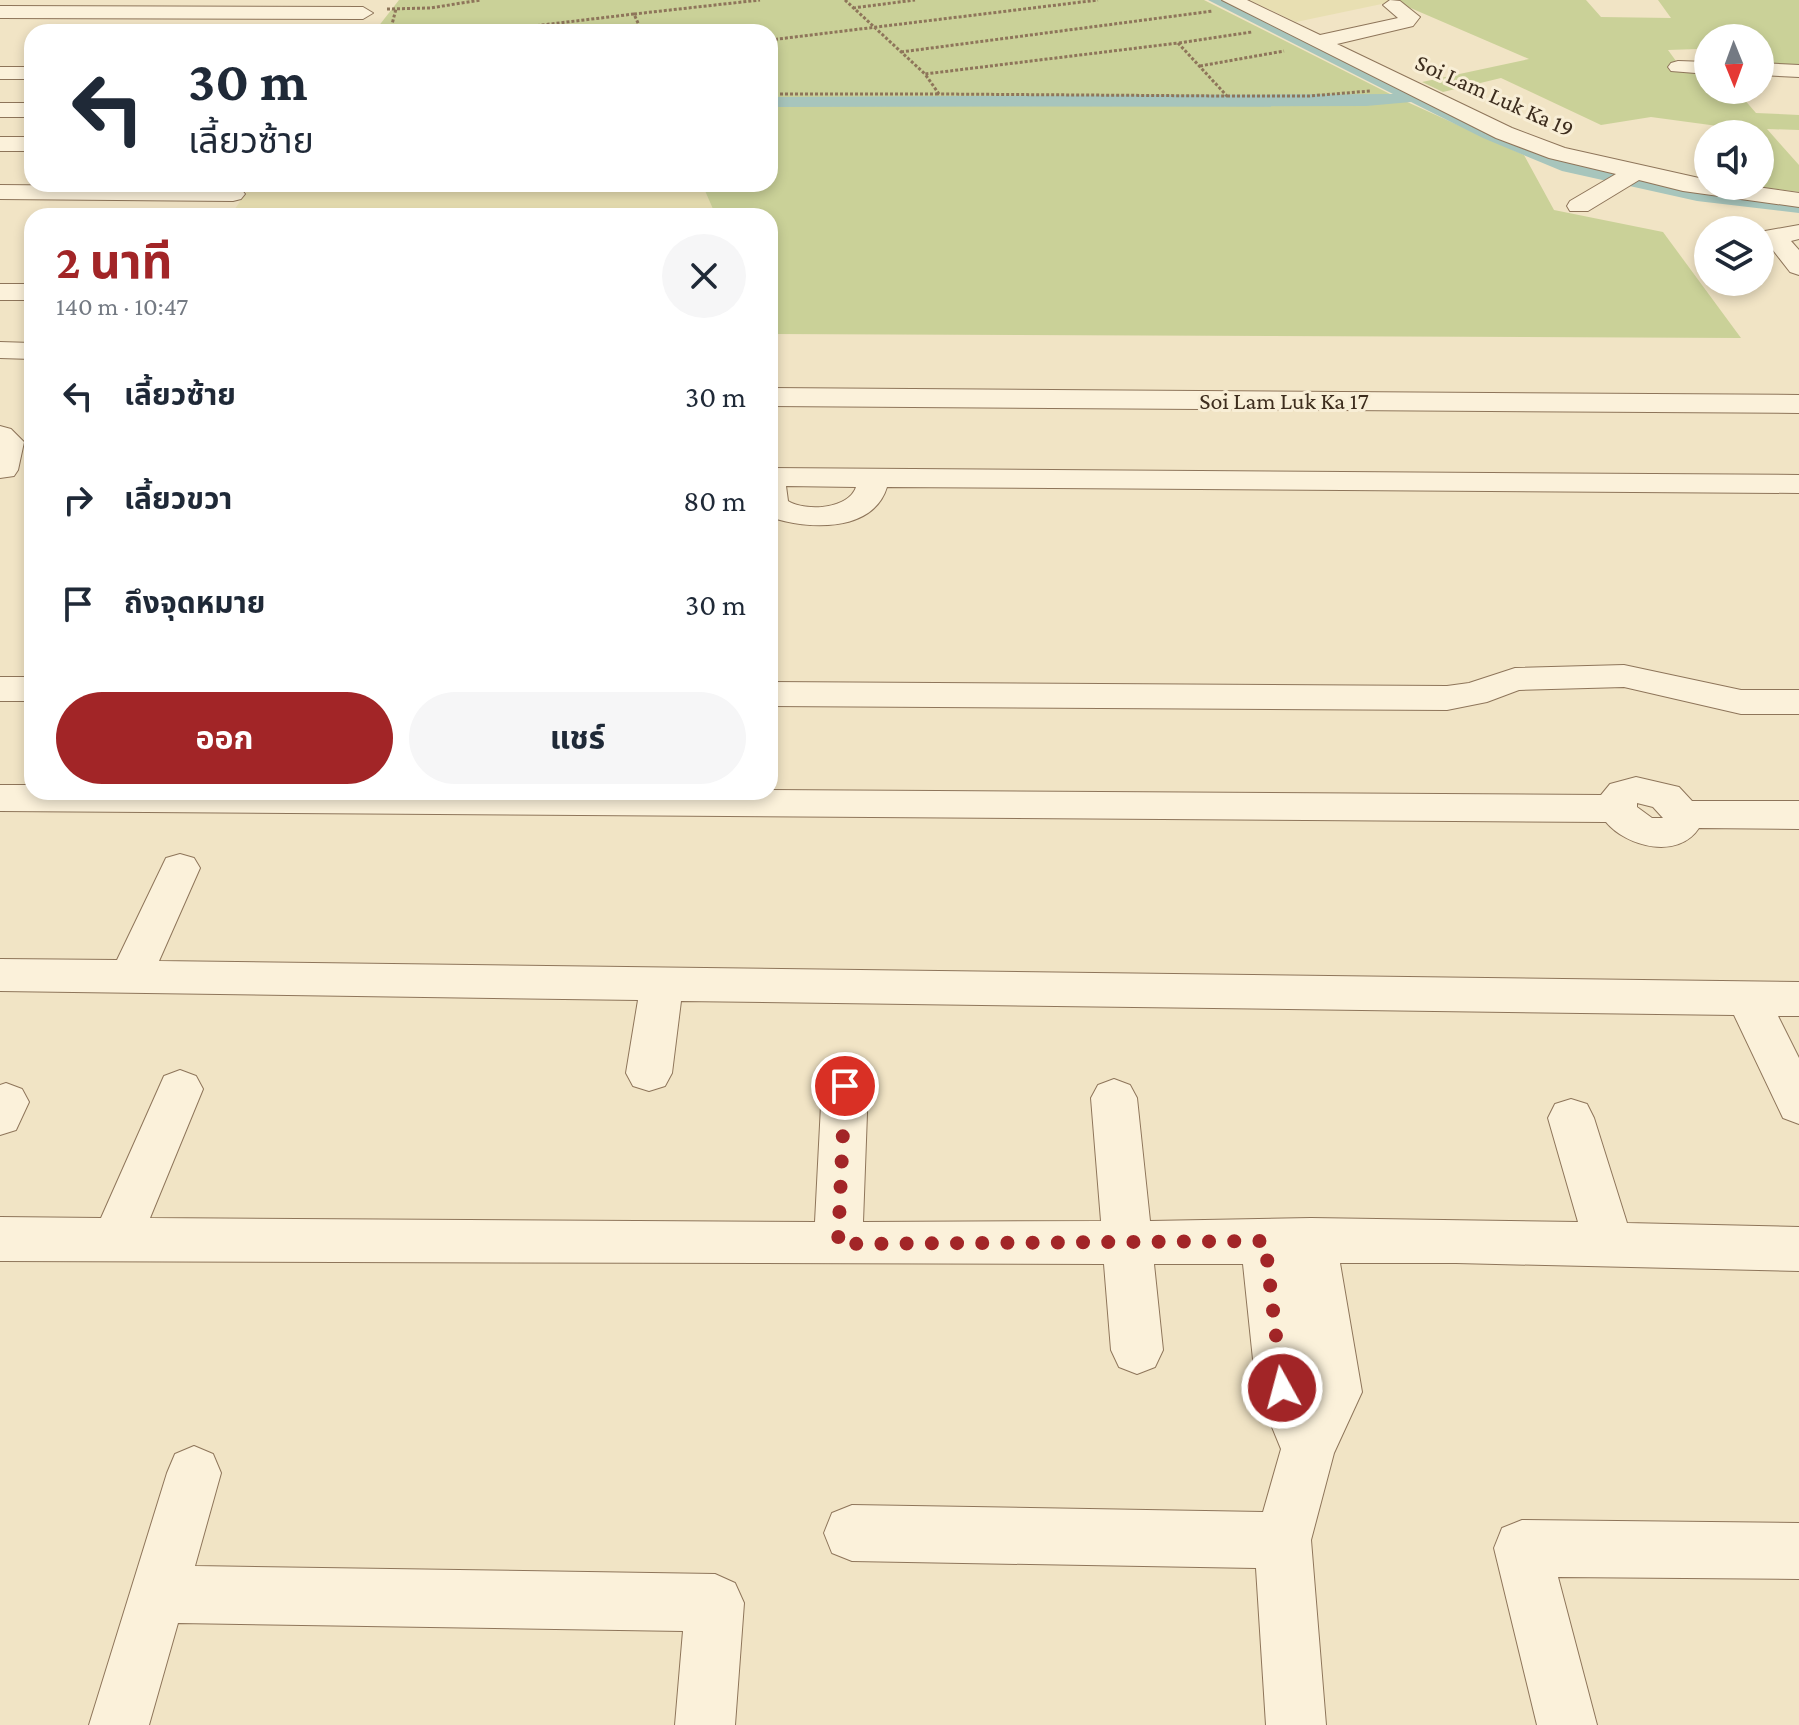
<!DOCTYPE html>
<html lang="th">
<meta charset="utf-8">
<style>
body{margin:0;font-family:"Crimson Pro","Noto Sans Thai",serif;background:#f6f6f7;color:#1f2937;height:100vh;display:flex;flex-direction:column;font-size:30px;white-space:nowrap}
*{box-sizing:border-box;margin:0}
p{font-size:26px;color:#747a83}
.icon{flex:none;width:44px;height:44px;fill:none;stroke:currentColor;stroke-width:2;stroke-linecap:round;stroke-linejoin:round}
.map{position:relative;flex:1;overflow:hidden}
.panel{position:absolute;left:24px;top:208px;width:754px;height:592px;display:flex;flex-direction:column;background:#fff;border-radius:24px;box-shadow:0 4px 12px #0003}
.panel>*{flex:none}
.banner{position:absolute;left:24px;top:24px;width:754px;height:168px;border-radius:24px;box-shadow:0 4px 12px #0003;background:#fff;color:#1f2937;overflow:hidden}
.needle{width:52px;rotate:179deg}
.buttons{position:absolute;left:1694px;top:24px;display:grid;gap:16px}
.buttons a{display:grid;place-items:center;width:80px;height:80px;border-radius:50%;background:#fff;box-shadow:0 4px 12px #0003;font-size:40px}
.pin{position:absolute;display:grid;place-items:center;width:68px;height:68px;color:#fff;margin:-34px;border:4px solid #fff;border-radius:50%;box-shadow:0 2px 8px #0007}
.me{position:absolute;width:88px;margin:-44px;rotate:353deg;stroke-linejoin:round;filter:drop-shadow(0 0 6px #0008)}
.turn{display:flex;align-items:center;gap:28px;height:168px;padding:0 32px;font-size:36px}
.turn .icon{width:104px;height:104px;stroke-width:2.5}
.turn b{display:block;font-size:56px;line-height:68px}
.round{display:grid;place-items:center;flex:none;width:84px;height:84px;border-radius:42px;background:#f6f6f7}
.headline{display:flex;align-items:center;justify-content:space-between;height:136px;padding:0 32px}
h1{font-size:48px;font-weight:700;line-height:60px;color:#a22527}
.button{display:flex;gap:16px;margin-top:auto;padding:16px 32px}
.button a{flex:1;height:92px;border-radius:48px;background:#a22527;color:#fff;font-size:32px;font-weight:700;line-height:92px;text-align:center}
.button a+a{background:#f6f6f7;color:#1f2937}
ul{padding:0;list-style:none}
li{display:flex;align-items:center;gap:24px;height:104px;padding:0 32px}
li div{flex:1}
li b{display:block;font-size:30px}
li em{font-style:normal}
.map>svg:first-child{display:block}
</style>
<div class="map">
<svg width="1799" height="1725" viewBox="0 0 1799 1725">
<rect width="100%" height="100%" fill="#f1e4c5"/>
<path fill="#e8dfb2" d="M1249 0H1392L1396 1 1296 22Z
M252 184H702L716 216H230Z"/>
<path fill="#cad198" d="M399 0H1204L1394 96 1524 155 1554 210 1663 232 1741 338 770 334V216H716L702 184H770V32H374Z
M1392 0H1586L1601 17 1671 18 1658 0H1799V68L1760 67V38H1708V62L1698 49 1668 50 1676 61 1674 65 1708 69V90H1736L1756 113 1799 115V130L1767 129 1799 165V192L1755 186H1760V134H1724L1725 127 1651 117 1601 125 1501 78 1443 92 1422 82 1529 59Z"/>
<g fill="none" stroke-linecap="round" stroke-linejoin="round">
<path fill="#a7c5bc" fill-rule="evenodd" d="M1208 0H1228L1495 130 1568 161 1697 189 1799 201V213L1697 201 1562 171 1483 138 1411 102 1366 106 770 107V97L1393 94Z"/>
<defs>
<path id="minor" d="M1222 0H1247L1320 35 1398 18 1383 5 1390 0 1400 1 1420 17 1413 26 1337 44 1512 128 1565 148 1708 180V186H1750L1799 193V207L1683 191 1639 180 1588 211H1570L1567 206 1570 201 1616 174 1549 158 1496 138Z
M0 6 363 7 373 13 363 19 0 18Z
M1678 61 1708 62V74L1671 71 1668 67 1671 63Z
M1760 63 1799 65V77L1760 75Z
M0 67H32V79H0Z
M0 103H32V117H0Z
M0 137H32V151H0Z
M0 185 233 187 241 189 245 194 241 199 233 201 0 199Z
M1799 225V239L1791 241 1799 250V275L1790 272 1762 236 1765 231Z
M0 284H32V300H0Z
M0 342 32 343V359L0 358Z
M770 388 1799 395V413L770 406Z
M0 426 11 429 24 442 18 470 14 476 0 478Z
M770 468 1799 475V493L887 487C873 533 807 530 770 517ZM786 486 856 487C849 509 806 512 788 501Z
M1624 665 1741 690H1799V714H1741L1624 687 1519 690 1487 702 1447 710 770 706V682L1447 686 1469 683 1515 668Z
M0 677H32V701H0Z
M1636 777 1679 787 1692 801H1799V829L1699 828C1678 860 1627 847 1606 822L0 811V785H32V792L770 790 1601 795 1610 784ZM1637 803 1653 807 1663 818H1652L1637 807Z
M180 854 194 858 200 868 159 961 1799 982V1016H1778L1799 1058V1124L1783 1118 1734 1015 681 1001 672 1073 665 1086 649 1091 633 1086 626 1073 638 1000 0 991V959L117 960 166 858Z
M845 1067 861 1073 868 1086 863 1222 1101 1221 1091 1098 1098 1085 1114 1079 1130 1085 1137 1098 1150 1221 1311 1218 1578 1222 1548 1118 1555 1104 1571 1099 1587 1104 1594 1118 1627 1223 1799 1227V1271L1456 1263H1340L1362 1392 1334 1453 1311 1540 1326 1725H1266L1256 1568 852 1561 832 1553 824 1533 832 1513 852 1505 1263 1512 1281 1449 1256 1388 1243 1264H1154L1163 1350 1155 1367 1137 1374 1119 1367 1111 1350 1104 1264 0 1261V1217L101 1218 164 1076 180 1070 196 1076 203 1089 150 1218 815 1222 822 1086 829 1073Z
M6 1083 22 1089 29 1102 16 1130 0 1135V1085Z
M194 1446 213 1454 221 1473 195 1566 715 1574 735 1583 744 1603 735 1725H675L683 1631 178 1623 149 1725H89L167 1473 175 1454Z
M1522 1520 1799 1523V1579L1558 1577 1597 1725H1537L1494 1548 1502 1528Z"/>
</defs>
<use href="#minor" stroke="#8e755a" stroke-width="2"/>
<path stroke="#8e755a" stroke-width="3" stroke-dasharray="3 2" stroke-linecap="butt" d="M845 0 925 74
M853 8 915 0
M387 9 430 8 481 0
M634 14 760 0
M492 31 634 14 642 32
M390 32 396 9
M770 40 1098 0
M1178 43 1227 96 939 94 925 74Z
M1179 43 1252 32
M901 52 1213 11
M1200 66 1284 51
M770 94H939
M1227 96H1309L1370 91"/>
<use href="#minor" fill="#fbf1da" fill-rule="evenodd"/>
</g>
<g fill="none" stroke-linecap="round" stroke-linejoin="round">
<path stroke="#a22527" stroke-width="14" stroke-dasharray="0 25.2" d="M845 1086 838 1244 1265 1241 1282 1388"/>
</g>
<g text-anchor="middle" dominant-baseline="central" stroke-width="6" stroke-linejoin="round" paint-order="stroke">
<g font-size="24" fill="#3d2d1e" stroke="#f8eed6">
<text transform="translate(1495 95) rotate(24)">Soi Lam Luk Ka 19</text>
<text x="1284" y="400">Soi Lam Luk Ka 17</text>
</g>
</g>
</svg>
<div class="buttons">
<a><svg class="needle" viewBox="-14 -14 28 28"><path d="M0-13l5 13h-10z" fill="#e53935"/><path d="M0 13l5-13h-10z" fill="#747a83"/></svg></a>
<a><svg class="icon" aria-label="sound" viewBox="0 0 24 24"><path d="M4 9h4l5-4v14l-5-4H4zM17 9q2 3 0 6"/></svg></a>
<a><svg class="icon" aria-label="layers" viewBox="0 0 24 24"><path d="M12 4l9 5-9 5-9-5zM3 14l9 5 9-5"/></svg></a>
</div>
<div class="pin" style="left:845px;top:1086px;background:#d93025"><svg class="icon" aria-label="arrive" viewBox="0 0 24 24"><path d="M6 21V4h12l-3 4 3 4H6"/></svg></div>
<svg class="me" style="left:1282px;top:1388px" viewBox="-20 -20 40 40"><circle r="17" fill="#a22527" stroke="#fff" stroke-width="3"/><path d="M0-11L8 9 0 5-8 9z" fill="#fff"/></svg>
<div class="banner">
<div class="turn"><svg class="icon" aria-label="left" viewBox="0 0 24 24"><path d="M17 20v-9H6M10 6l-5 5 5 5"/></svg><div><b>30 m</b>เลี้ยวซ้าย</div></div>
</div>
<section class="panel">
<div class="headline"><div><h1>2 นาที</h1><p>140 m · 10:47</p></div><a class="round"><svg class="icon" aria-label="close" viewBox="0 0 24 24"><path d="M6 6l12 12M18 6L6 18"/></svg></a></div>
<ul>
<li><svg class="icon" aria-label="left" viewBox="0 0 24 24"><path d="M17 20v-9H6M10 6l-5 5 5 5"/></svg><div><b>เลี้ยวซ้าย</b></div><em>30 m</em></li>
<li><svg class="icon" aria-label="right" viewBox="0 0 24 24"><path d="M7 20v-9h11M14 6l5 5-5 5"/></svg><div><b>เลี้ยวขวา</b></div><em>80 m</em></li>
<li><svg class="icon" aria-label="arrive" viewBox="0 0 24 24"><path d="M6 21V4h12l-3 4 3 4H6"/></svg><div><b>ถึงจุดหมาย</b></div><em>30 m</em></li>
</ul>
<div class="button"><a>ออก</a><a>แชร์</a></div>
</section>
</div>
